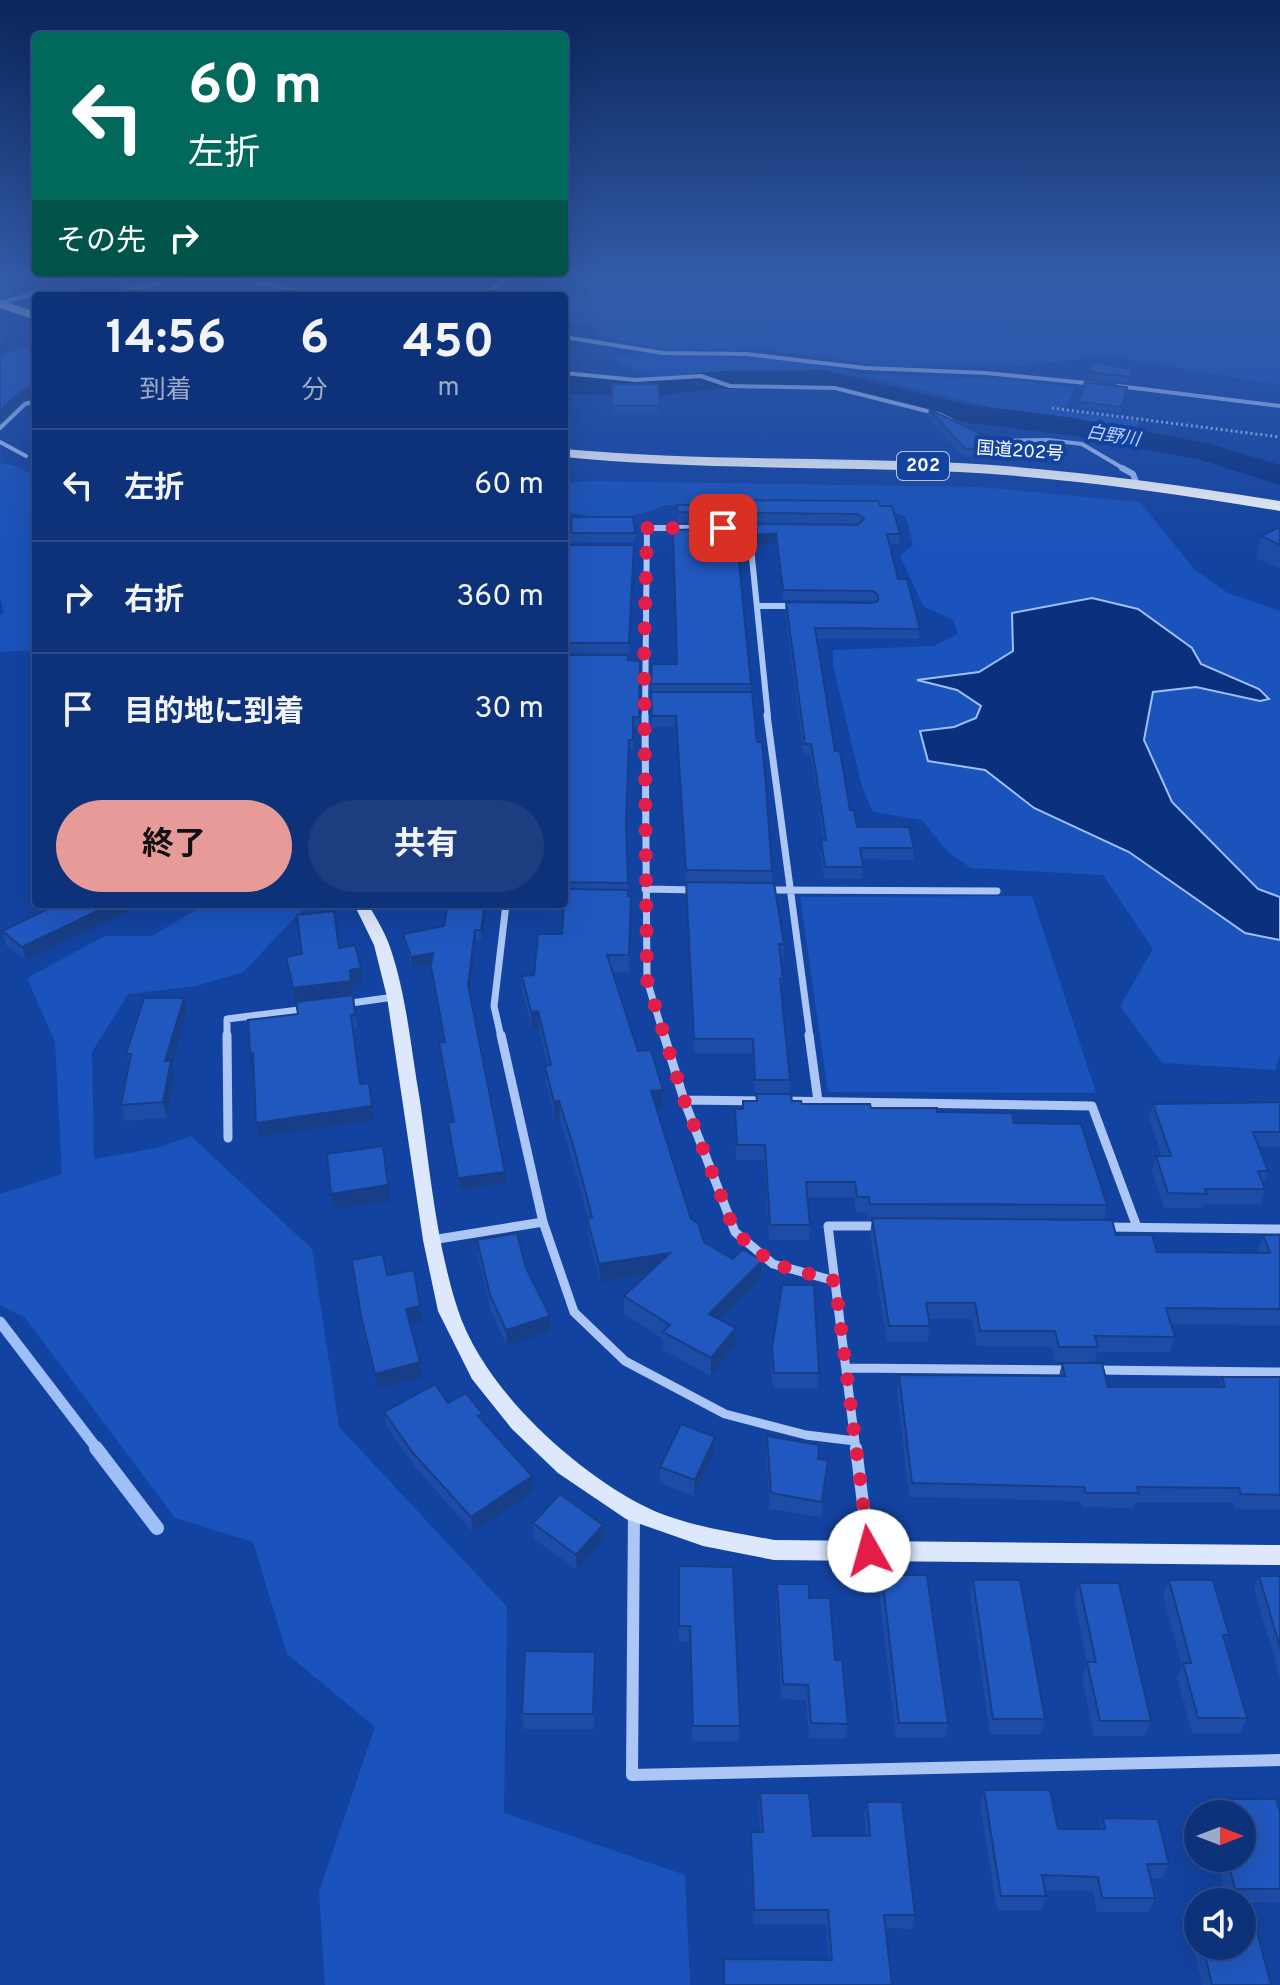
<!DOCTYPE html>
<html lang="ja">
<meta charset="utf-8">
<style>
body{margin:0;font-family:Overpass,"Noto Sans JP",sans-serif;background:#1c3e80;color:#f1f3f6;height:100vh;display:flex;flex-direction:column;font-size:30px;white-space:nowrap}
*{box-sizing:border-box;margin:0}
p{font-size:26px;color:#9baac6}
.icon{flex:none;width:44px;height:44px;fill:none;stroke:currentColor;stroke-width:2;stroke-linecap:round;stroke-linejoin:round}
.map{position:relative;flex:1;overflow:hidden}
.drawer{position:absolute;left:32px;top:292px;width:536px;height:616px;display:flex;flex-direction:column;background:#0e3279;border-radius:8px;box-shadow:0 8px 32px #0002,0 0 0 2px #2e4d8a}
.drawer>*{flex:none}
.hud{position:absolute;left:32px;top:32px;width:536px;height:244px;border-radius:8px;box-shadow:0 8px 32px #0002,0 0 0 2px #2e4d8a;background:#00695c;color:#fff;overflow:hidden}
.needle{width:52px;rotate:90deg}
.controls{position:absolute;left:1184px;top:1800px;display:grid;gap:16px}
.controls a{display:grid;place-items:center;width:72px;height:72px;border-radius:50%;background:#0e3279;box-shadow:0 8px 32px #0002,0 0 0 2px #2e4d8a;font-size:40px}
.pin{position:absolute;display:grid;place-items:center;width:68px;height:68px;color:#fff;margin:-34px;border-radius:16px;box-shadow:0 4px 12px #0006}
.me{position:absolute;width:88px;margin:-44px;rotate:353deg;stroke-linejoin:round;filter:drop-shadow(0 0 6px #0008)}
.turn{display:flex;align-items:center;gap:28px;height:168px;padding:0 24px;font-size:36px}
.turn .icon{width:104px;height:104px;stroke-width:2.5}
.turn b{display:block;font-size:56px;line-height:68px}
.then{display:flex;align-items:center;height:76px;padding:0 24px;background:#0003;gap:16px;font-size:30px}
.eta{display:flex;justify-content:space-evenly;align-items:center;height:136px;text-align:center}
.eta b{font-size:48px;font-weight:700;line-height:56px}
.button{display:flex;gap:16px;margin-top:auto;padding:16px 24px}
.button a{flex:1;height:92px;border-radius:48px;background:#e69b98;color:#111;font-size:32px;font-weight:700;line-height:92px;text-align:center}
.button a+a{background:#1c3e80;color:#f1f3f6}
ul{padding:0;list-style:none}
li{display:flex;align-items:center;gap:24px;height:112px;padding:0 24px;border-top:2px solid #2e4d8a}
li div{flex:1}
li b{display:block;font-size:30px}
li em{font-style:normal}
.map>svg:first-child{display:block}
</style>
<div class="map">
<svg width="1280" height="1985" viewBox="0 0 1280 1985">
<rect width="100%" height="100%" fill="#1343a1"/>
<path fill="#1a53bc" d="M347 278H493L473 296C438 296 373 304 347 278Z
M528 278H1280V385L1108 356 1009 367H894L768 350 655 348 597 335 591 326 564 323V302L567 298 512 288Z
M631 353 765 358 830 366 857 374 1007 379 1074 387 1065 411 1140 421 1138 427 990 407 857 374 785 370 661 376 618 364 616 357Z
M0 463 13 465 36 477V650L0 652V616L4 612 0 597Z
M585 481 980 487 1140 502 1195 570 1228 593 1280 611V897L1258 889 1172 802 1144 740 1153 692 1196 687 1260 701 1258 689 1201 664 1192 648 1012 614 1013 651 979 672 920 680 957 690 981 706 976 717 954 727 921 731 928 761 985 770 1034 808 1129 852 1244 933 1280 940V1054L1275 1070 1162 1063 1120 1006 1153 949 1103 875 971 868 948 852 922 820 873 812 862 787 833 665V650L934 646 958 634 953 620 923 606 900 556 913 545 906 517 876 506 665 505C633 520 598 520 564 511V484Z
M1032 896 1096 1093 828 1092 800 897Z
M206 904H308L243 972 196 986 128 994 92 1052 94 1159 157 1148 191 1136 312 1249 339 1427 507 1607 504 1813 685 1875 690 1985H325L319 1892 375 1727 287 1654 253 1542 175 1518 25 1318 0 1305V1194L62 1174 55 1042 27 978 105 936H152Z"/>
<path fill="#0b317e" stroke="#9ebff8" stroke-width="2" d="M1092 598 1138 609 1192 648 1201 664 1259 689 1269 699 1260 701 1196 687 1153 692 1144 740 1172 802 1258 889 1280 897V940L1245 933 1129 852 1034 808 985 770 928 761 920 731 954 727 976 718 981 706 957 690 917 680 979 672 1013 651 1012 613Z"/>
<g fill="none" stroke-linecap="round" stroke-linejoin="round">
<path stroke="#9ebff8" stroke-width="11" d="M0 1322 98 1450"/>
<path stroke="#9ebff8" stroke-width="14" d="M96 1448 157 1528"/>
<path fill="#0b317e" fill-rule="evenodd" d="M76 278H100L104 285 124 291 128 296 86 295Z
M823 370 969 405 1074 418 1207 443 1280 465V485L1201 460 1074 436 969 423 823 388 721 389 651 396 564 394V376L651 378 721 371Z"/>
<path stroke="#acc6f5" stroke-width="3" stroke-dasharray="2 3" stroke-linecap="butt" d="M1052 408 1280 437"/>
<path stroke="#acc6f5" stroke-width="4" d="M112 278 143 296
M130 289C193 277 252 275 313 296
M0 303 39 292 91 296
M564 337 663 353 746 354 865 368 986 373 1096 384
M22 349 36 342
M564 373 636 380 701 376 730 386 835 388 939 414 951 420
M1118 386 1280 406
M0 428 25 404 36 401
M995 441 1048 440 1082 444 1126 470
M0 442 26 456"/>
<path stroke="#acc6f5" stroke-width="6" d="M1122 468 1133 474 1136 482
M757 606H795
M645 717 647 528H749L768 717"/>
<path stroke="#acc6f5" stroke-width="7" d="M645 715 647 980 664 1037
M767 715 810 1037
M645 889 696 890
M766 890 997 891
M344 1004 394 997
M227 1037V1019L307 1009
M501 1037 494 1006 506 904"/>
<path stroke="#acc6f5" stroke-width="9" d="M227 1035 228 1138
M501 1035 543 1222 574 1312 625 1361 725 1414 806 1435 855 1441
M664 1035 684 1100 735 1232 773 1264 835 1281
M809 1035 818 1101
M684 1100 767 1101
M780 1101 1092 1106 1137 1227
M1105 1227 1280 1229
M432 1240 543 1222
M847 1368 1071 1370
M1093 1370 1280 1372
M856 1450 828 1226H879"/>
<path stroke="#acc6f5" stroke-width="12" d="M856 1448 869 1551
M634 1512 632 1775 1280 1760"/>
<path fill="#dde8fd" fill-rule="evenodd" d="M502 278H511L489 296H480Z
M354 904H368C376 918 385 932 390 947 407 997 411 1050 420 1101 430 1170 436 1243 458 1310 483 1387 569 1466 640 1504 679 1525 731 1532 774 1540L1280 1545V1565L774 1560 703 1546 626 1519 558 1473 512 1429 472 1379 438 1311 423 1240 387 997 374 945Z"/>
<path fill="#fff" fill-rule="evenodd" d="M0 300 36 312V320L0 308Z
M564 449C696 461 828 457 960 463 1067 469 1174 484 1280 501V511C1174 493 1067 478 960 472 828 466 696 470 564 457Z"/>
</g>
<path fill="#1c4ca5" d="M226 281 227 285 206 296H200L166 288 165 284Z
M1132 369 1129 383 1088 378 1089 372Z
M612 384 660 406V415H612Z
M1127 387 1121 412 1078 407 1079 402Z
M929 409 989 438 1017 446 1016 454 964 457 928 417Z
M677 505 880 506 900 534 899 544H889L898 579 920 629 919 639H817L835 751 850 810 857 827 914 848 913 860 862 859 863 867 862 879H824L820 852 821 840H823L816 784 810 755H804L785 612 786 602H874L872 601 783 600 776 543 757 545 756 524H859L857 523 677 522Z
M1280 527V569L1256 558 1261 536Z
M564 530 635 533V542H564Z
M673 530 745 540V546L737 547 751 691H651L652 664H677Z
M564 545H634L629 653H564Z
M564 655 640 661 639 727H633V750H629L626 829 628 896H631L629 972H612L638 1051 663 1090V1107L656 1108 691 1219 704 1242 733 1259 762 1261 761 1278 720 1319 736 1328 735 1346 711 1376 663 1350V1339L624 1314V1296L647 1275 600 1282 588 1235V1218L575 1170 560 1119H555L546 1083 545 1066H548L539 1029 532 1030 523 993 522 976 534 975 562 934 566 889V884H564Z
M651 692 757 742 772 871V883L784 944 783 958H780L783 979 782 993 790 1080 789 1094H755L752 1053H694L686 883 676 727H652Z
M485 904 486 913 482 940H476L469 992 506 1183 459 1190 448 1123 453 1122 440 1053 439 1042H444L432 977 431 964 412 967 405 945 403 934 444 926Z
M134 909 26 960 6 945 2 931Z
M339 948 363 983 352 985 357 1028 353 1029 360 1084 374 1120 259 1137 256 1123 254 1067H252L298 1014 286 957Z
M184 998 187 1013 172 1066 174 1076 167 1118 125 1121 121 1105 129 1065 126 1054Z
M756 1094 802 1104 937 1112 1014 1123 1107 1205 1104 1220 1116 1235 1157 1252H1259L1258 1250 1263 1235H1280V1325L1171 1324 1175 1337 1170 1352H1097L1094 1363 1055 1362 1052 1347 977 1346 972 1319H929L930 1326 927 1342 887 1341 870 1234 872 1219H868L867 1212H856L854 1197H807L810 1225 809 1240H769L764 1160H736L735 1124V1109H743L756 1101Z
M1280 1102V1147H1258L1268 1171 1263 1184 1265 1189 1261 1204H1204L1203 1208H1164L1152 1171 1156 1156H1162L1149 1118 1153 1104Z
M477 1240 526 1268 550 1331 507 1346 491 1311 478 1256Z
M352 1260 422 1322 410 1324 422 1378 378 1389 363 1332Z
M772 1348 819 1373 817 1388H773L771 1364Z
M1062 1363 1108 1387H1219L1222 1377H1280V1509H1235L1233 1502H1136L1134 1508 1082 1507 1080 1501 909 1497 897 1389 899 1375 1059 1376Z
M448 1403 483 1414V1422L533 1492 473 1532 416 1468 387 1427 384 1412Z
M767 1436 818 1459 828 1460 821 1517 770 1509 766 1452Z
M715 1437 714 1453 694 1496 660 1483V1467Z
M533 1523 604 1541 577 1570 534 1539Z
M882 1575 948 1723 945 1738H896L879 1591Z
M1259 1576H1280V1678L1254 1588Z
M973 1580 1045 1719 1041 1734H990L970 1596Z
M1169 1580 1229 1635 1226 1642 1247 1718 1240 1733H1192L1177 1678 1182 1666 1163 1595Z
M678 1582 740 1726 739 1741H692L690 1642H679Z
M1079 1583 1151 1721 1145 1736H1094L1082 1677 1087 1662 1074 1598Z
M777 1584 809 1598 835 1660 848 1724 845 1739 809 1738 806 1700 781 1699 776 1600Z
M595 1667 594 1729H523L522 1714Z
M984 1790 1058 1829H1099L1103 1818 1169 1864 1163 1878H1150L1155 1898 1148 1912H1097L1093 1891 1045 1890 1046 1896 1041 1910H997L980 1804Z
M760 1793 813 1836H866L864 1816 867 1802 915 1915 912 1929 886 1928 892 1985H723L724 1959 829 1960 826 1924H753L750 1846 751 1832H760L759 1807Z
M1226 1799 1280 1812V1903L1227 1902 1220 1870 1226 1858H1242V1814H1220Z
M1198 1930V1946H1242L1271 1985H1202L1192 1942Z"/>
<path fill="#173e86" d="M147 278H196L147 281Z
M226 281 227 285 205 296 204 292Z
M7 342 8 350 0 355V346Z
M36 385V394L22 400 0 421V411L20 392Z
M776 533V543L757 545V535Z
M745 540V546L736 547 737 541Z
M112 904H140L134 909 26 960 22 947Z
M485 904 486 913 482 940 481 930Z
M475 930 476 940 469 996 468 985Z
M433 953 434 964 412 967 411 957Z
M361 968 363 983 352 985 350 970Z
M351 981 353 996 295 1003 293 988Z
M184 998 187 1013 172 1066 174 1076 167 1118 163 1102 165 1061Z
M538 1011 539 1029 532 1030 531 1012Z
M253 1053 256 1067H252L250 1054Z
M369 1083 374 1120 259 1137 256 1123Z
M663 1090V1107L651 1109V1091Z
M559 1101 560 1119H555L554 1102Z
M505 1172 506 1183 459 1190 458 1178Z
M388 1185 390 1201 334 1209 331 1194Z
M670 1253 669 1271 600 1282 599 1264Z
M762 1261 761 1278 708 1331 709 1314Z
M420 1306 422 1322 408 1324 406 1309Z
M550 1316V1331L507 1346 506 1330Z
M736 1328 735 1346 711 1376V1358Z
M420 1362 422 1378 378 1389 375 1374Z
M715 1437 714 1453 694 1496 695 1480Z
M532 1476 533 1492 473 1532 471 1517Z
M603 1525 604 1541 577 1570 576 1555Z"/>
<path fill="#2158c0" stroke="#173e86" stroke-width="2" d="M226 281 204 292 165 284Z
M380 292 397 296H370Z
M0 336 7 342 0 346Z
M36 342V385L20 392 0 411V355Z
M1092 362 1132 369 1130 377 1089 372Z
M1085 382 1127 387 1122 407 1079 402Z
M612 384H658L660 406H612Z
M929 409 989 438H999L1017 446 965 449Z
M733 500 878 501 880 506H892L900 534H887L898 579H907L920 629 815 628 835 751H840L850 810H854L857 827H909L914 848H860L863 867H825L821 840H826L816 773 811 744H805L786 602 873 603 878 601V595L873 591 783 590 776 533 757 535 756 524 858 525 864 519 858 514 677 512V505H733Z
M572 517H633L635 533H564V530L571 531Z
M1280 527V545L1261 536Z
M744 528 745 540 737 541 751 684H651L652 664H677L673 530Z
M564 545H634L629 643H564Z
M564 655H628V660L640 661 639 717H633V740H629L626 823 628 883 566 882 567 874H564Z
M651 692H752L757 742H762L766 786 772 871 686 870 676 716H652Z
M686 882 774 883 784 944H779L783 979H780L790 1080H755L753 1039H694Z
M565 889 628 890V896H631L629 955H607L638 1051 651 1050 663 1090 651 1091 691 1219 698 1223 704 1242 733 1259 743 1249 762 1261 709 1314 736 1328 711 1358 663 1332 670 1325 624 1296 670 1253 599 1264 587 1218 592 1217 575 1152 559 1101 554 1102 545 1066 551 1065 538 1011 531 1012 522 976 534 975 538 934H562Z
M58 904H112L22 947 2 931Z
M448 904H485L481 930H475L468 985 505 1172 458 1178 448 1123 454 1122 439 1042H445L431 966 433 953 411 957 403 934 444 926Z
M334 911 339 948 355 945 361 968 350 970 351 981 293 988 286 957 302 954 297 915Z
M353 995 355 1015H351L360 1084 369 1083 372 1106 256 1123 253 1053 250 1054 248 1020 298 1014 296 1002Z
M144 998H184L165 1061H171L163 1102 121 1105 131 1054H126Z
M756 1094H791L792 1101H801L802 1104H870L871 1108H937V1112L1012 1113 1014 1123 1081 1124 1107 1205 870 1204 869 1197H857L855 1182H806L810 1225H770L765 1145H737L735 1109H743V1101H757Z
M1280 1102V1132H1253L1268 1171H1258L1265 1189H1205L1207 1194 1168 1193 1156 1156H1171L1153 1104Z
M383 1146 388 1185 331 1194 327 1154Z
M872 1218 1112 1220 1116 1235H1152L1157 1252 1270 1253 1263 1235H1280V1309L1166 1308 1175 1337 1095 1336 1098 1347H1059L1055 1331H980L975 1303H926L930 1326H889Z
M517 1233 526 1268 550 1316 506 1330 490 1295 477 1240Z
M383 1254 387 1275 414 1270 420 1306 406 1309 420 1362 375 1374 361 1316 352 1260Z
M782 1285H814L819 1373H774L772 1348Z
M1062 1363H1102L1108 1387H1225L1222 1377H1280V1495L1241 1494 1239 1488 1137 1487 1139 1493H1086L1084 1487 912 1483 899 1375 1065 1376Z
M435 1384 448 1403 466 1393 483 1414 478 1416 532 1476 471 1517 413 1453 384 1412Z
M681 1424 715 1437 695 1480 660 1467Z
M767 1436 819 1445 818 1459 828 1460 822 1502 771 1493Z
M560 1494 603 1525 576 1555 533 1523Z
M679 1566 733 1567 740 1726H693L690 1626H679Z
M882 1575H927L948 1723H899Z
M1259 1576H1280V1647Z
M973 1580H1020L1045 1719H993Z
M1169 1580H1213L1229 1635H1223L1247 1718H1198L1183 1663H1191Z
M1079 1583H1119L1151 1721H1100L1087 1662H1096Z
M777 1584H809V1598H830L835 1660H842L848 1724 811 1723 808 1685 783 1684Z
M525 1651 595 1652 593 1714H522Z
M984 1790H1050L1058 1829H1105L1103 1818 1158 1819 1169 1864H1147L1155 1898H1102L1098 1877 1042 1875 1046 1896H1001Z
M760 1793H809L813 1836H870L867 1802H902L915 1915H884L892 1985H724V1959L832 1960 828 1910H754L751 1832H763Z
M1226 1799H1276L1280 1812V1889H1235L1227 1858H1242V1814H1230Z
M1242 1928H1256L1271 1985H1212L1203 1946H1242Z"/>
<linearGradient id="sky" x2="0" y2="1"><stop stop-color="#0a2559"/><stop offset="0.5" stop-color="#335ba8"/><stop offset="1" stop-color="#335ba8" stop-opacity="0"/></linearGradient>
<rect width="1280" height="556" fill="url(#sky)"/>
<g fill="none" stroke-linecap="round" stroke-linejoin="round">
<path stroke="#e11d48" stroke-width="14" stroke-dasharray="0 25.2" d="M723 528H647L644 659 647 980 684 1100 735 1232 773 1264 835 1281 869 1551"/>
</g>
<g text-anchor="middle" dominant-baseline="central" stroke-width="8" stroke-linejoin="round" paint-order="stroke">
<g font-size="18" font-style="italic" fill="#b9d1fb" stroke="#1343a1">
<text transform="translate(1113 437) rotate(9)">白野川</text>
</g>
<g font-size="18" fill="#fff" stroke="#1343a1">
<text transform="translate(1020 452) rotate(4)">国道202号</text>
</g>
<rect fill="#1343a1" stroke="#b8c7e3" stroke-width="2" x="897" y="452" width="52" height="28" rx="6"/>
<g font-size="18" font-weight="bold" fill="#fff">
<text x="923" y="466">202</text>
</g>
</g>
</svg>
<div class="controls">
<a><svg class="needle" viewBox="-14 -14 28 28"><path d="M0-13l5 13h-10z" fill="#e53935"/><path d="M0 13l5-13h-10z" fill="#9baac6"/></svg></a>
<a><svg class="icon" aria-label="sound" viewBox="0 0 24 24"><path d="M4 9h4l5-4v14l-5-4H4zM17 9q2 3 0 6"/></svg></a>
</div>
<div class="pin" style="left:723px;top:528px;background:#d93025"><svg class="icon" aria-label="arrive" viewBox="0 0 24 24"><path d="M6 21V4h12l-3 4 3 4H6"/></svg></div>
<svg class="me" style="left:869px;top:1551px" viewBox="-20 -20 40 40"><circle r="19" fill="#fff"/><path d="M0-13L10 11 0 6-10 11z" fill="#e11d48"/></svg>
<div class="hud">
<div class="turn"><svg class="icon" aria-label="left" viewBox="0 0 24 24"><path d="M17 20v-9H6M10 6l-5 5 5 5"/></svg><div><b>60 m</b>左折</div></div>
<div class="then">その先<svg class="icon" aria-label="right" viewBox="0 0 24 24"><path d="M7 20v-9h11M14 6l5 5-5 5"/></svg></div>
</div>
<section class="drawer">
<div class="eta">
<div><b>14:56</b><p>到着</p></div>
<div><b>6</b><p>分</p></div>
<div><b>450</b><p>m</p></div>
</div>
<ul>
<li><svg class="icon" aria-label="left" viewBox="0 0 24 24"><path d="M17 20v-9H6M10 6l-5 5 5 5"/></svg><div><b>左折</b></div><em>60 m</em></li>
<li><svg class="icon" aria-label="right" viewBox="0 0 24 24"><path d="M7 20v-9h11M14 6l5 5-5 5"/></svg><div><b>右折</b></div><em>360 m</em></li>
<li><svg class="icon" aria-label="arrive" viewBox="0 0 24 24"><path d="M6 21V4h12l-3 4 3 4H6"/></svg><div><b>目的地に到着</b></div><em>30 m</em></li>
</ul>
<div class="button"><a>終了</a><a>共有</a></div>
</section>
</div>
